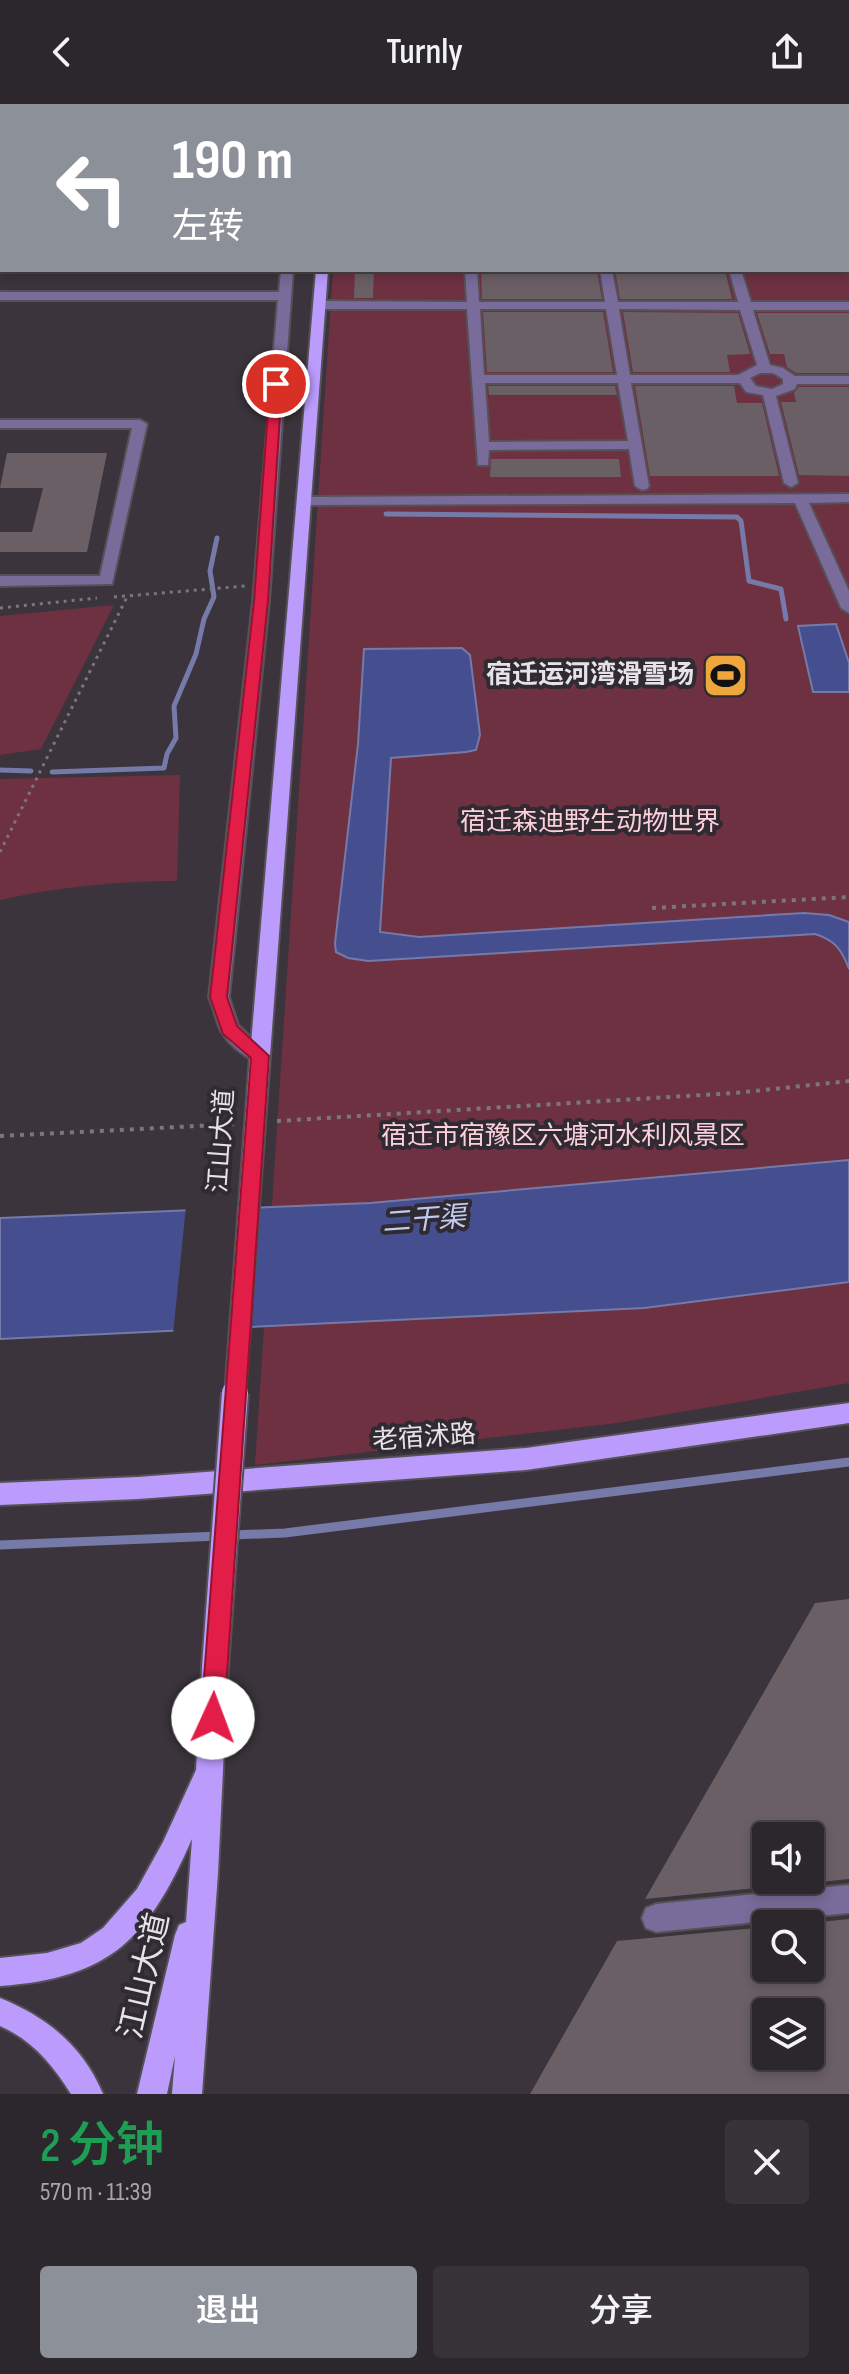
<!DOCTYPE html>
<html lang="zh">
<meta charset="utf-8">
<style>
body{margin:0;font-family:"Sofia Sans Condensed","Noto Sans SC",sans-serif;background:#383339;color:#f1f3f6;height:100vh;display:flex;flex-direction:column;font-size:30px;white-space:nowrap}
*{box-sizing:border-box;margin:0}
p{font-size:26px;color:#a6a5aa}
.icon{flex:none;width:44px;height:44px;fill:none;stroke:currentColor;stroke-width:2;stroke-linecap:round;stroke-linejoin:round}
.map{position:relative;height:1990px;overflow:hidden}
.drawer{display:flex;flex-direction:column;background:#2c272d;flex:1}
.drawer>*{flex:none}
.guide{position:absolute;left:0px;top:0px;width:850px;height:168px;box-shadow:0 4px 12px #0003,0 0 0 2px #484449;background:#8c9099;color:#fff;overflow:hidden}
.buttons{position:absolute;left:752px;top:1718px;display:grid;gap:16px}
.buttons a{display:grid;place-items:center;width:72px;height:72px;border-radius:8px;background:#2c272d;box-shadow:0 4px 12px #0003,0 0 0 2px #484449;font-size:40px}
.pin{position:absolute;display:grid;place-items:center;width:68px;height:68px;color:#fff;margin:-34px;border:4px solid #fff;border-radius:50%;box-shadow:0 2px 8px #0007}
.me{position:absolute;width:88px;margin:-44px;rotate:2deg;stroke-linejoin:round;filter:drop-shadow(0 0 6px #0008)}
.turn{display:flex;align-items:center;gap:28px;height:168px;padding:0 40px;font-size:36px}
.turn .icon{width:104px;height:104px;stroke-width:2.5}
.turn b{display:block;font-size:56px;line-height:68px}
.round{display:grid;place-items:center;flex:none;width:84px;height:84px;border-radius:8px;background:#383339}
.overview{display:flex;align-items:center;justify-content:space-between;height:136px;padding:0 40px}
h1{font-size:48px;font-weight:600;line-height:60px;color:#1e9e55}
.button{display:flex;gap:16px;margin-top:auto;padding:16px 40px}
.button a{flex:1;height:92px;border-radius:8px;background:#8c9099;color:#fff;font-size:32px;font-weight:600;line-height:92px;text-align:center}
.button a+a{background:#383339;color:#f1f3f6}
header{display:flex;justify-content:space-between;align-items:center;height:104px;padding:0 40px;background:#2c272d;font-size:36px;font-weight:600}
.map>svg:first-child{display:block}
</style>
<header><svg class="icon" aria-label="back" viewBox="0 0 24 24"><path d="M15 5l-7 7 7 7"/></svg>Turnly<svg class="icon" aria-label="share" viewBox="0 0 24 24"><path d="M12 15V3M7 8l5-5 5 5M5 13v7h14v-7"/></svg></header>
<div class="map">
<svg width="849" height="1990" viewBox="0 0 849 1990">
<rect width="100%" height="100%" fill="#3b343c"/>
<path fill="#6e3142" d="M344 0H849V1279L617 1319 255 1361 333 166H848V2Z
M114 501 41 645 0 651V512Z
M180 671 177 777C118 777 58 783 0 796V675Z"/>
<path fill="#454e8e" stroke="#757aa9" stroke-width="2" d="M836 520 849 559V588H813L798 522Z
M462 544 470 551 480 631 476 646 466 648 391 654 380 828 419 833 804 809 829 811 849 818V865C842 846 835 836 815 830L368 857 348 854 336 848 335 839 358 640 364 545Z
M849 1056V1178L644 1204 0 1235V1114L370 1099Z"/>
<path fill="#3b343c" d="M260 1099 252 1227 173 1231 186 1102Z"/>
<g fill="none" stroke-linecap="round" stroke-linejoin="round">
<path stroke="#757aa9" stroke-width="5" d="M386 410 737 413 741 417 749 477 781 485 786 515
M0 666 31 667
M52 668 164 664 167 650 176 634 174 602 196 550 204 515 214 493 210 467 217 434"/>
<path stroke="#757aa9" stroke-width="9" d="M232 1431 285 1429 849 1358
M0 1441 219 1432"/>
</g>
<path fill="#695f65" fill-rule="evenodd" d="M355 166H374L373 194H354Z
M615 166H725L732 195H620Z
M481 167H597L602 195H482Z
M483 208H603L613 268H487Z
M623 208 738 209 750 250 727 251 730 268H633Z
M757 209H849V269H796L787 263 784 250H770Z
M488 282H615L617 291H489Z
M635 282H734L737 299H762L779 372H650Z
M799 283H849V372L799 371 781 298H796L794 289Z
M7 349H107L87 448H0V428H32L43 384H0Z
M491 355H619L621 373H490Z
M849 1495V1775L810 1779V1732H766V1783L645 1795 815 1499Z
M849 1815V1990H530L617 1837 766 1823V1864H810V1819ZM766 1908H810V1952H766Z"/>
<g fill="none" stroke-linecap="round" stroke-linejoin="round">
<defs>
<path id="minor" d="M848 105H849V115L848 114Z
M848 132H849V140H848Z
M281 166H293L269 497 229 893 238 921 270 952 267 957C252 962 227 939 220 925 216 915 213 903 209 893L253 497 278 196H0V188H279Z
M465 166H477L479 198H605L600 166H612L618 198H738L729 166H741L751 198H849V206H753L770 261 783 264 795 272H849V280H797L795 285 776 292 798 379 791 383 784 379 763 291 746 288 740 279H631L649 382 647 385 642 386 635 382 629 345 489 346 488 361H478L467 205H320L314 201 320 197 467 198ZM480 205H606L617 271H484ZM619 205 740 206 757 261 738 271H630ZM760 269H773L783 275V280L772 285 756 282 750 274ZM485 279H618L628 337 489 338Z
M0 316H140L147 320 112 480 0 482V472H100L132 324H0Z
M849 390V398L809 399 849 487V509L841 504 795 399 306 401 299 397 306 393Z
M849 1781V1809L656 1828 646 1824 642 1814 646 1804 656 1800Z"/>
<path id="major" d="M326 0H336V2H326Z
M316 166H328L270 952 267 957H253L250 952Z
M849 1299V1319L526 1366 138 1395 0 1401V1379L138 1373 526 1344Z
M215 1551 224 1554 228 1563 218 1769 202 1990H172L175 1952 167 1990H137L175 1831 179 1821 186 1818 192 1735C148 1834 112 1874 0 1882V1854L47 1849 81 1839 103 1824 137 1785 163 1738 196 1666 202 1563 206 1554Z
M0 1894C47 1913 83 1942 103 1990H71C53 1961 32 1936 0 1922Z"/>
</defs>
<use href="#minor" stroke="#565057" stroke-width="4"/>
<use href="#major" stroke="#565057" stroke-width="4"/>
<path stroke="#7b757c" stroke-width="2" stroke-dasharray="2 4" stroke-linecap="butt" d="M285 2 314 1"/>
<path stroke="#7b757c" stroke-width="3" stroke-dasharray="3 5" stroke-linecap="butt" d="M114 493 245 482
M0 504 97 494
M0 748 128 491"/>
<path stroke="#7b757c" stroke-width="4" stroke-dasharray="4 6" stroke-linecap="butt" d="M652 804 849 793
M277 1017 735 989 849 977
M0 1032 236 1020"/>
<use href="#minor" fill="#796b9a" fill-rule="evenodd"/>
<use href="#major" fill="#bb9cfd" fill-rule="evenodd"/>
<defs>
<path id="major-bridge-far1" d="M235 1291 260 952"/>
<path id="major-bridge" d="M215 1563 235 1289"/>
</defs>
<use href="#major-bridge-far1" stroke="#565057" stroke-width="24" stroke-linecap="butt"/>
<use href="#major-bridge" stroke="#565057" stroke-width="30" stroke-linecap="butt"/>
<use href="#major-bridge-far1" stroke="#bb9cfd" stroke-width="20"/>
<use href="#major-bridge" stroke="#bb9cfd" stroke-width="26"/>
</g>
<path fill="#e11d48" stroke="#92132f" stroke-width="2" d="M276 277 282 280 268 497 227 893 237 922 269 952 224 1614 221 1622 213 1625 204 1622 201 1614 251 954 223 930 210 893 254 497 270 280Z"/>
<defs>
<symbol id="stadium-square" viewBox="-11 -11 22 22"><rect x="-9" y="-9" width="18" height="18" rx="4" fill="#f0a63f" stroke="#302a32"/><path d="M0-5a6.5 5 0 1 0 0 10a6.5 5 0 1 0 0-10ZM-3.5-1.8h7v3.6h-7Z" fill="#111"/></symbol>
</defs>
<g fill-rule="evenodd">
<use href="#stadium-square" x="700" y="546" width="51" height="51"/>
</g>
<g text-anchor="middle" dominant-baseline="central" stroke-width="8" stroke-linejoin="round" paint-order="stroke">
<g font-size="26" font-weight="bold" fill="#e6e2e7" stroke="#302a32" text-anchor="end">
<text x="694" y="571">宿迁运河湾滑雪场</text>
</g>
<g font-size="26" fill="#fdcfd8" stroke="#302a32">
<text x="590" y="718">宿迁森迪野生动物世界</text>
<text x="563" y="1032">宿迁市宿豫区六塘河水利风景区</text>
</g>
<g font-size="26" fill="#e6e2e7" stroke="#302a32">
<text transform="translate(222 1037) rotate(-86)">江山大道</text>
<text transform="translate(424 1334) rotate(-4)">老宿沭路</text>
</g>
<g font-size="28" font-style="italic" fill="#c2caf0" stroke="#302a32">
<text transform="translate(424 1116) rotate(-4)">二干渠</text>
</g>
<g font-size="32" fill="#e6e2e7" stroke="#302a32">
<text transform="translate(145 1872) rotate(-77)">江山大道</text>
</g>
</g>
</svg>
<div class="buttons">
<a><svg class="icon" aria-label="sound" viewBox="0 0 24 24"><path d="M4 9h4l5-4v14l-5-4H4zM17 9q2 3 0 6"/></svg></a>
<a><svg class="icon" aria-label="search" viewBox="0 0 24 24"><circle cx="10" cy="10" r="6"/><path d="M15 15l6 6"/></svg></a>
<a><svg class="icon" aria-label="layers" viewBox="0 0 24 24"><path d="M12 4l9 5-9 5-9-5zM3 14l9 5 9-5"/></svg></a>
</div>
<div class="pin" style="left:276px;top:280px;background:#d93025"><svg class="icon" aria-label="arrive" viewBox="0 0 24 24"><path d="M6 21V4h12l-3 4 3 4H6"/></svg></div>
<svg class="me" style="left:213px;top:1614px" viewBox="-20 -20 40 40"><circle r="19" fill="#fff"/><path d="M0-13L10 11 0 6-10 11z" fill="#e11d48"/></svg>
<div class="guide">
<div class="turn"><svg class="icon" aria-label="left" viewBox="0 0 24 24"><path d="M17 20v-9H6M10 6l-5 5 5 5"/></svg><div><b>190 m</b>左转</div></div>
</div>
</div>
<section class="drawer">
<div class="overview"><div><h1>2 分钟</h1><p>570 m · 11:39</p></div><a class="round"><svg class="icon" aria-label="close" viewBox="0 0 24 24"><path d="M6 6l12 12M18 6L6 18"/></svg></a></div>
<div class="button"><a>退出</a><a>分享</a></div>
</section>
